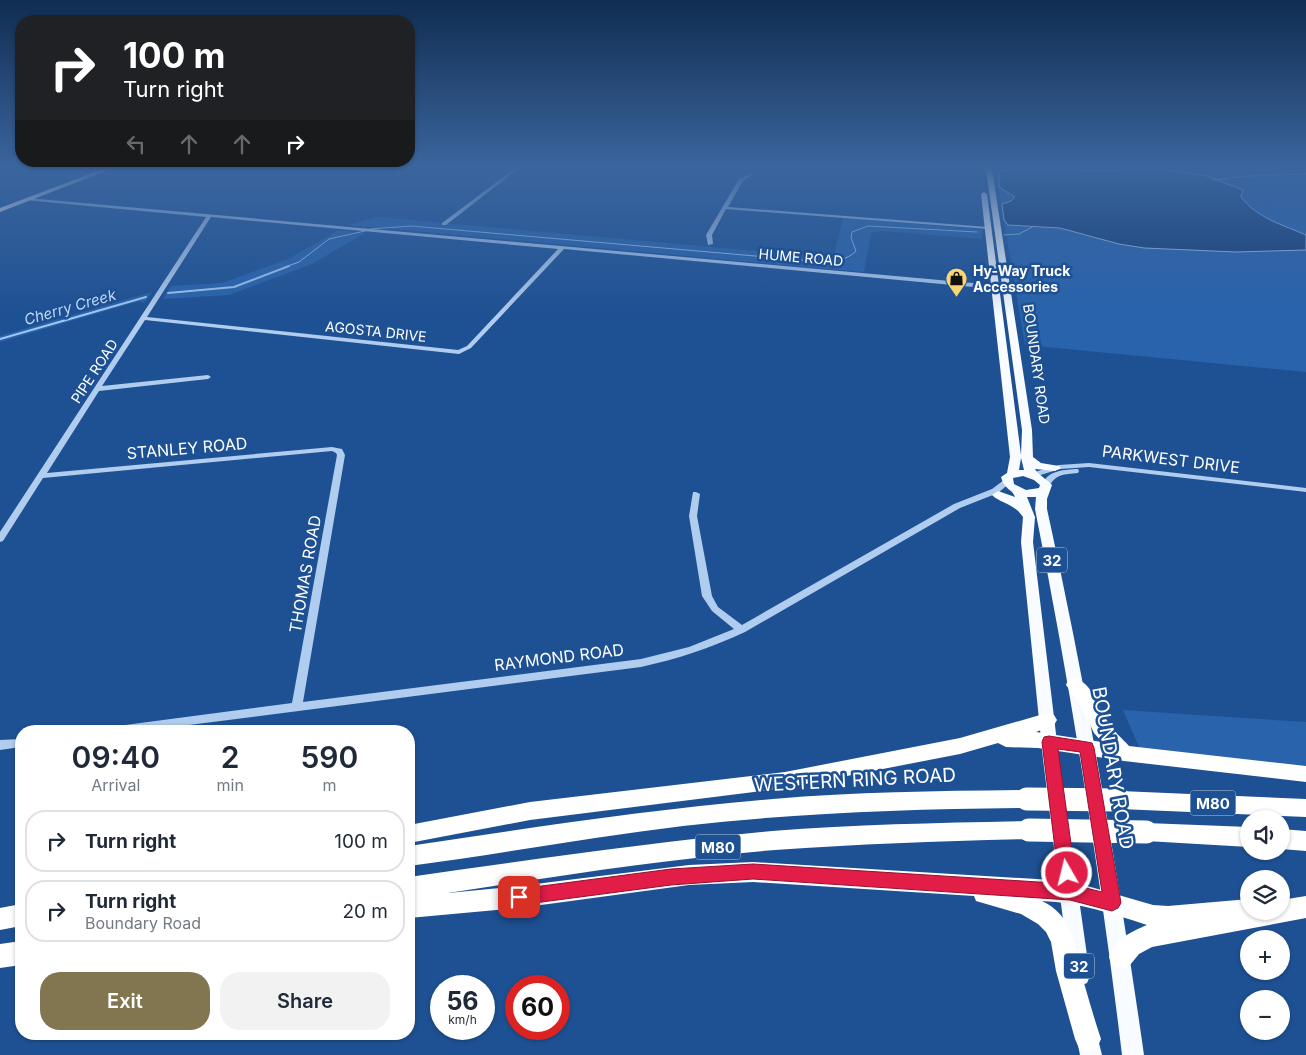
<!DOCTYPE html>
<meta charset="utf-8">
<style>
body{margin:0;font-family:Inter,sans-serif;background:#f2f2f3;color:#1f2937;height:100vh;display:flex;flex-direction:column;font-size:19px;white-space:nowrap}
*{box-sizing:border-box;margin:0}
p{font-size:16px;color:#747a83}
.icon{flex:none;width:28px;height:28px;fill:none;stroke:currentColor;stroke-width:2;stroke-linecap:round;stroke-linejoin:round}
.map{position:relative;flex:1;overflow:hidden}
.drawer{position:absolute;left:15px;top:725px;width:400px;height:315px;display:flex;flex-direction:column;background:#fff;border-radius:20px;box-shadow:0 1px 4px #0004}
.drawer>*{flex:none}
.hud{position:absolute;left:15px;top:15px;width:400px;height:152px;border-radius:20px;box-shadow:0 1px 4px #0004;background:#202124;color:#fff;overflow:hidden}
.controls{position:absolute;left:1240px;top:810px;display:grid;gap:10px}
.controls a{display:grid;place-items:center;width:50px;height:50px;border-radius:50%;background:#fff;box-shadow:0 1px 4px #0004;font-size:25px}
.speed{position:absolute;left:430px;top:975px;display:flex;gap:10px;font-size:25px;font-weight:700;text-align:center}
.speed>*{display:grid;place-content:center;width:65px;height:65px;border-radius:50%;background:#fff;box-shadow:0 1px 4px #0004;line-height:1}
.speed small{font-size:12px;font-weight:400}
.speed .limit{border:8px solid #d22;background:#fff;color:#111}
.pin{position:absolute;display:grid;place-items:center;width:42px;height:42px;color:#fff;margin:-21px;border-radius:10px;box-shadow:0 2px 8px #0006}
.me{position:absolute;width:55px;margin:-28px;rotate:352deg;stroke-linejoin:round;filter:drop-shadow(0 0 4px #0008)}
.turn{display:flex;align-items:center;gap:18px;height:105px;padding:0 25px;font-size:22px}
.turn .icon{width:65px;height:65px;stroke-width:2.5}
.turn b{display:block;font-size:35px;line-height:42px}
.lanes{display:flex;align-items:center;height:48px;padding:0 25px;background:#0003;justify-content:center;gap:25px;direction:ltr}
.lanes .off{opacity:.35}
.eta{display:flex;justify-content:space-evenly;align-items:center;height:85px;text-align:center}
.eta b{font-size:30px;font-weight:600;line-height:35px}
.button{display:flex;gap:10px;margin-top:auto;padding:10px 25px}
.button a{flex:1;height:58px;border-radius:20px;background:#827651;color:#fff;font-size:20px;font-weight:600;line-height:58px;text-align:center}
.button a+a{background:#f2f2f3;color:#1f2937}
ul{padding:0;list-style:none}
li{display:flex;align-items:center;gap:15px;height:62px;margin:0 10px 8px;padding:0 15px;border:2px solid #e0e1e3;border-radius:20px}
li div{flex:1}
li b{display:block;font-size:19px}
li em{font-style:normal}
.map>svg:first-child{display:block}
</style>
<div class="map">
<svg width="1306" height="1055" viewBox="0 0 1306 1055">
<rect width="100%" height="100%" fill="#1e5193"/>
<path fill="#2863ac" d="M995 169H1306V372L1025 345Z
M377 217 823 257 834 255 843 218 978 229 982 230V239L881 231 871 233 864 272 348 225Z
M339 230 365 233 312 264 229 295 163 299 171 286 222 283 288 259Z
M152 292 144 303 139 301 0 342V336Z
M1123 710 1306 722V767L1139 747Z"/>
<path fill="#153c72" stroke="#a4c7f0" d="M1011 169 1104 171 1157 169 1206 176 1243 190 1241 197C1257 218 1283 225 1306 235V250L1236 252 1144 248 1119 244 1060 228 1008 225 1004 220 1002 204 1011 201 1015 197 999 187V172Z"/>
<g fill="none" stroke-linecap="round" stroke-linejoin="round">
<path stroke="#a4c7f0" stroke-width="1" d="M1213 180 1248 176 1306 174
M370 229 411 226 824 262C836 261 847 260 856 251L851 238 852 232 868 226 977 232
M1004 235 1019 234 1034 226
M285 267 299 262 329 239 365 231"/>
<path stroke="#a4c7f0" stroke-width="2" d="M168 293 234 287 289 266
M0 339 146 297"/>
<path fill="#b0ccee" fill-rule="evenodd" d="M514 169H518L446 225H442V223Z
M751 173 753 174 743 181 728 207 988 227 990 228 988 229 726 209 712 235 713 244 708 245 706 235 739 179Z
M27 198 1006 286 1009 288 1006 290 564 249 471 348 459 354 145 320 102 386 208 375 211 377 208 379 99 391 47 473 332 447 342 449 345 455 303 702 641 659 689 647 734 629 712 611 702 596 689 516 693 492H696L700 494 697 516 712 596 718 607 742 625 954 504 992 489 1004 480H1010L1011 482 998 493 960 508 745 632C711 648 677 659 641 667L142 731H104L106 728 110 727 292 703 337 455 336 453 332 451 43 478 3 541 0 542V532L206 217 25 200V199ZM211 217 558 249 467 346 458 350 147 317Z
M1089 463 1306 488V492L1089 467 1060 469 1034 477 1030 475 1031 473 1059 465Z
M1075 469H1078L1079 471 1078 473C1064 475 1056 473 1049 487H1043L1042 485C1047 471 1062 470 1075 469Z
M21 739V747L0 750V740Z"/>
<path fill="#f8fbff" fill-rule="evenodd" d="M103 169H111L0 212V208Z
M986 169H992L1032 430 1033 457 1041 463 1059 466 1061 468 1055 471 1035 469C1038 475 1047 479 1052 485L1047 499V509C1087 690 1118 872 1144 1055H1122C1100 872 1071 690 1035 509L1036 497H1027L1035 517 1033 542 1059 759 1090 976 1087 983 1080 986 1073 983 1070 976 1043 759 1021 542 1023 517C1014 503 1001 504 992 495L998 491 1015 497C1012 488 1005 491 1001 477L1007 473 1010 457 981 194 984 192 987 194 1021 455 1022 430ZM1021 458 1024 470H1019ZM1023 476 1034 480 1040 485 1039 488 1026 490 1014 484 1013 478Z
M1087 1024 1095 1027 1102 1055H1080L1076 1035 1079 1027Z"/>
<path fill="#fff" fill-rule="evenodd" d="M1075 678C1093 684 1098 707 1108 722 1113 731 1122 738 1129 746L1306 766V782L1124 761 1038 748 1006 747 998 743 960 754 785 788 530 820 409 843V825L530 802 785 772 960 738 1047 713 1054 715 1057 720 1054 725 1036 732 1102 742 1094 733 1080 704 1066 685 1068 680Z
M1027 790 1034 793 1037 799 1034 805 1027 808C912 809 797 813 683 826 591 837 500 854 409 866V846C530 828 651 809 773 799 858 792 942 791 1027 790Z
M1120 791 1306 799V817L1120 809 1113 806 1110 800 1113 794Z
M1029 821 1037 823 1040 830 1037 837 1029 839C944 841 860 844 775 850 666 859 557 876 448 893L519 886 689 865 753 862 1070 881 1153 905 1168 906 1249 899V911H1281V900L1306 896V918L1152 947 1139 954 1130 965 1121 969 1112 965 1109 957C1116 939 1130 932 1147 925 1110 913 1081 903 1042 901 1074 916 1073 946 1082 976 1088 997 1094 1018 1101 1039L1097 1048 1088 1052 1079 1048 1075 1039 1056 971 1051 942 1046 932 1038 924 1021 914 976 901 974 896 753 882 689 885 519 908 409 918V877C530 860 651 842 772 831 858 824 943 823 1029 821Z
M1146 823 1249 827V847L1146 841 1138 839 1135 832 1138 825Z
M1281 829 1306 831V851L1281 849Z
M21 904V926L0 930V908Z
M21 941V965L0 968V944Z"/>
<path stroke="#fff" stroke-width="23" d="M1027 799 1120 800
M1029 830 1146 832"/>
</g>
<linearGradient id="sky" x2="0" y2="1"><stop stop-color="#102d51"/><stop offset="0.53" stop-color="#3b659e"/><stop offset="1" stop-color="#3b659e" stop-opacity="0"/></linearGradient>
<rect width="1306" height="316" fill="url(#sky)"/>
<path fill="#e11d48" stroke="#92132f" d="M1049 736 1087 742 1092 743 1094 748 1121 903 1118 908 1112 911 1070 900 753 879 671 885 519 905 513 903 511 897 513 891 519 889 671 869 753 864 1070 884 1102 892 1080 752 1058 749 1075 873 1073 879 1067 881 1061 879 1058 873 1042 742 1044 737Z"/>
<defs>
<symbol id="shop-pin" viewBox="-11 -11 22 30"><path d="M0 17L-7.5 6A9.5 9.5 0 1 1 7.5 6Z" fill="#fcd470" stroke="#1e5193"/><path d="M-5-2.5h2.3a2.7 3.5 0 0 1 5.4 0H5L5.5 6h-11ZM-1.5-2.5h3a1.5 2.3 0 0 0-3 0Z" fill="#111"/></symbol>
</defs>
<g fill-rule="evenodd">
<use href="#shop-pin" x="944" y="266" width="25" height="34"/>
</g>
<g text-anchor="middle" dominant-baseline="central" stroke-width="5" stroke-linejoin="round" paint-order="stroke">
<g font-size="14" fill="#fff" stroke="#1e5193">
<text transform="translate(801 257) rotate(5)">HUME ROAD</text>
<text transform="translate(376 331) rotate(6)">AGOSTA DRIVE</text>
<text transform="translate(1037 364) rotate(82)">BOUNDARY ROAD</text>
<text transform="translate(94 371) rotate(-57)">PIPE ROAD</text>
</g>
<g font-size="14" font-weight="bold" fill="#fff" stroke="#1e5193" text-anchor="start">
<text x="973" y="270">Hy-Way Truck<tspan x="973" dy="16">Accessories</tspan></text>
</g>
<g font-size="15" font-style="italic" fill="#bdd6f5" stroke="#1e5193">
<text transform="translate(70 307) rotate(-16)">Cherry Creek</text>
</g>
<g fill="#1e5193" stroke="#bccbdf" stroke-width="1">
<rect x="1037" y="547.5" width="30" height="25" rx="4"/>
<rect x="1190.5" y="790.5" width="45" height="25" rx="4"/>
<rect x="695.5" y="834.5" width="45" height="25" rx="4"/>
<rect x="1064" y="953.5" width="30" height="25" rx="4"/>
</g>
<g font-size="15" font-weight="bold" fill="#fff">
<text x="1052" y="560">32</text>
<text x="1213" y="803">M80</text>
<text x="718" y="847">M80</text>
<text x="1079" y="966">32</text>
</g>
<g font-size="16" fill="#fff" stroke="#1e5193">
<text transform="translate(187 448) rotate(-5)">STANLEY ROAD</text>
<text transform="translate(1171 459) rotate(7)">PARKWEST DRIVE</text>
<text transform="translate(305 574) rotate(-80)">THOMAS ROAD</text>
<text transform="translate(559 657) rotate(-7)">RAYMOND ROAD</text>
</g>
<g font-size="19" fill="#fff" stroke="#1e5193">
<text transform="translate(1113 768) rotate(80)">BOUNDARY ROAD</text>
<text transform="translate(855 780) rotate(-3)">WESTERN RING ROAD</text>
</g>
</g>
</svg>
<div class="controls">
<a><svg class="icon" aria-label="sound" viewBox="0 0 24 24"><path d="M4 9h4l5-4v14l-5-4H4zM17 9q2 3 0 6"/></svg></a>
<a><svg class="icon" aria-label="layers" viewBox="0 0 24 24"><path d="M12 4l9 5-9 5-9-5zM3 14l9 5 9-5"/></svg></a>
<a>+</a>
<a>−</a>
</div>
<div class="speed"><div>56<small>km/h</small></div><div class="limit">60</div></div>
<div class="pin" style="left:519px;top:897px;background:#d93025"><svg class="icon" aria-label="arrive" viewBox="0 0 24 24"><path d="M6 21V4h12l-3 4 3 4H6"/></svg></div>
<svg class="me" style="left:1067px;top:873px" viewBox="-20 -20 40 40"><circle r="17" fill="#e11d48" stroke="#fff" stroke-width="3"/><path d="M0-11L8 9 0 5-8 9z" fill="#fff"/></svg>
<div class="hud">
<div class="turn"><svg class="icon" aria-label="right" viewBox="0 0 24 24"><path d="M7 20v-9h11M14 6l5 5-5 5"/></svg><div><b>100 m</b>Turn right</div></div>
<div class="lanes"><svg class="icon off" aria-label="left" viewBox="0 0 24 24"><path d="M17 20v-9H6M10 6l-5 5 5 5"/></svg><svg class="icon off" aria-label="ahead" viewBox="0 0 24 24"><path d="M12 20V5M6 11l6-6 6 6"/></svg><svg class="icon off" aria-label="ahead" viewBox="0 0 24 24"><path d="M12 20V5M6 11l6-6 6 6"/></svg><svg class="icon" aria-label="right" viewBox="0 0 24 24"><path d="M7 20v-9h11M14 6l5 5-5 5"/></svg></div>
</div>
<section class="drawer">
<div class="eta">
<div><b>09:40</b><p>Arrival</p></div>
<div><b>2</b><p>min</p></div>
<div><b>590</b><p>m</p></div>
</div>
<ul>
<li><svg class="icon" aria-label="right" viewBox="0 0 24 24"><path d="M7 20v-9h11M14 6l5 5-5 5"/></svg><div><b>Turn right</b></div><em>100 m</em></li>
<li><svg class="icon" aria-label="right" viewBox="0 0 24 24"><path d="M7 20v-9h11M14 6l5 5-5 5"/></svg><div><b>Turn right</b><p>Boundary Road</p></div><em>20 m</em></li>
</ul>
<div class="button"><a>Exit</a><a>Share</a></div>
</section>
</div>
